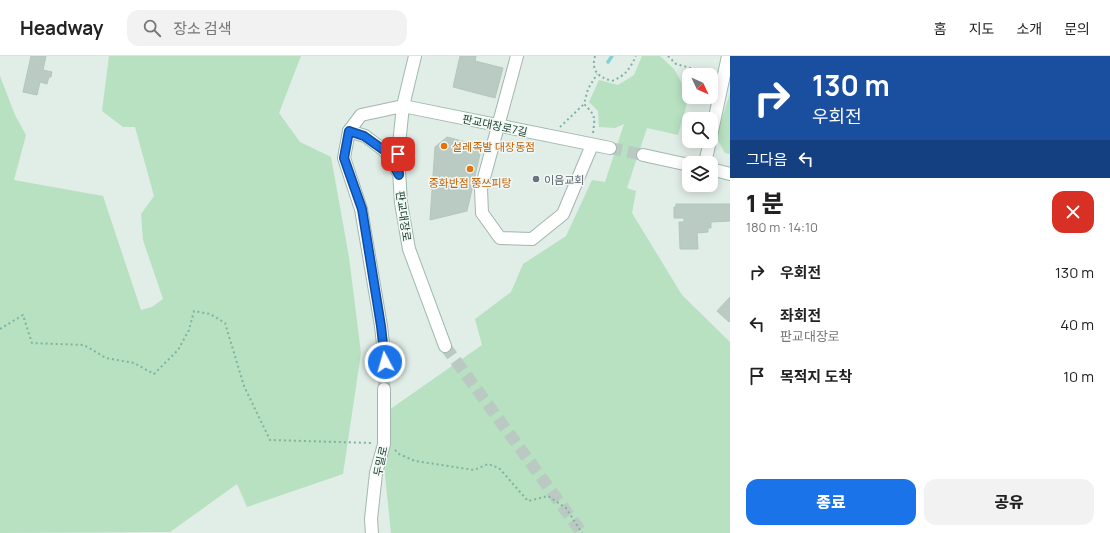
<!DOCTYPE html>
<html lang="ko">
<meta charset="utf-8">
<style>
body{margin:0;font-family:Manrope,"Noto Sans KR",sans-serif;background:#f2f2f2;color:#222;height:100vh;display:flex;flex-direction:column;font-size:15px;white-space:nowrap}
*{box-sizing:border-box;margin:0}
p{font-size:13px;color:#767676}
.icon{flex:none;width:22px;height:22px;fill:none;stroke:currentColor;stroke-width:2;stroke-linecap:round;stroke-linejoin:round}
.map{position:relative;flex:1;overflow:hidden}
.side{display:flex;flex-direction:column;background:#fff;width:380px}
.side>*{flex:none}
.hud{background:#1a4fa0;color:#fff;overflow:hidden}
.needle{width:26px;rotate:134deg}
.controls{position:absolute;left:682px;top:12px;display:grid;gap:8px}
.controls a{display:grid;place-items:center;width:36px;height:36px;border-radius:8px;background:#fff;box-shadow:0 2px 10px #0003;font-size:20px}
.pin{position:absolute;display:grid;place-items:center;width:34px;height:34px;color:#fff;margin:-17px;border-radius:8px;box-shadow:0 2px 6px #0006}
.me{position:absolute;width:44px;margin:-22px;rotate:354deg;stroke-linejoin:round;filter:drop-shadow(0 0 3px #0008)}
.turn{display:flex;align-items:center;gap:14px;height:84px;padding:0 16px;font-size:18px}
.turn .icon{width:52px;height:52px;stroke-width:2.5}
.turn b{display:block;font-size:28px;line-height:34px}
.then{display:flex;align-items:center;height:38px;padding:0 16px;background:#0003;gap:8px;font-size:15px}
.round{display:grid;place-items:center;flex:none;width:42px;height:42px;border-radius:12px;background:#f2f2f2}
.summary{display:flex;align-items:center;justify-content:space-between;height:68px;padding:0 16px}
h1{font-size:24px;font-weight:800;line-height:30px}
.primary-button{display:flex;gap:8px;margin-top:auto;padding:8px 16px}
.primary-button a{flex:1;height:46px;border-radius:12px;background:#1a73e8;color:#fff;font-size:16px;font-weight:800;line-height:46px;text-align:center}
.primary-button a+a{background:#f2f2f2;color:#222}
ul{padding:0;list-style:none}
li{display:flex;align-items:center;gap:12px;height:52px;padding:0 16px}
li div{flex:1}
li b{display:block;font-size:15px}
li em{font-style:normal}
header{display:flex;align-items:center;gap:24px;box-sizing:border-box;height:56px;padding:0 20px;background:#fff;border-bottom:1px solid #e0e0e0}
header strong{font-size:19px}
nav{display:flex;gap:22px;margin-inline-start:auto;font-size:14px}
.search{width:280px;height:36px;background:#f2f2f2;display:flex;align-items:center;gap:10px;box-sizing:border-box;padding:0 14px;border-radius:12px;color:#767676;font-size:15px}
main{display:flex;flex:1;min-height:0}
.map>svg:first-child{display:block}
</style>
<header>
<strong>Headway</strong>
<div class="search"><svg class="icon" aria-label="search" viewBox="0 0 24 24"><circle cx="10" cy="10" r="6"/><path d="M15 15l6 6"/></svg>장소 검색</div>
<nav><a>홈</a><a>지도</a><a>소개</a><a>문의</a></nav>
</header>
<main>
<div class="map">
<svg width="730" height="477" viewBox="0 0 730 477">
<rect width="100%" height="100%" fill="#e1ede7"/>
<path fill="#b7e1c0" d="M109 0H301L279 57 300 86 331 101 349 201 361 297 343 418 247 451 237 428 170 476 0 477V20L15 59 26 79 14 124 103 140 141 254 152 251 163 243 143 184 141 158 154 140 135 71H123L102 55Z
M642 0H660L674 13 689 40 678 79 647 72 627 132 636 135 632 157 682 239 730 286V477H391L379 361 482 289 475 263 511 236 523 208 566 180 592 124 605 126 624 68 615 72 599 71 598 55 589 46 599 24 618 29 634 19Z
M730 37V98L725 97 716 81Z"/>
<g fill="none" stroke-linecap="round" stroke-linejoin="round">
<path stroke="#83d1d8" stroke-width="3.5" d="M608 6 612 0"/>
</g>
<path fill="#b9cbc2" stroke="#b3c7bd" d="M31 0H46L43 14 52 16 51 21H49L47 28 40 26 37 39 23 36Z
M460 0H476L475 5 503 12 495 42 453 31Z
M447 81 473 88 480 98 467 155 430 164 435 91Z
M676 148H730V165L711 166V172H708V176L697 177 698 193H680L679 166H684V162H674V151H676Z
M730 241V265L729 266 717 255Z"/>
<g fill="none" stroke-linecap="round" stroke-linejoin="round">
<path stroke="#bacac3" stroke-width="12" stroke-dasharray="12 6" stroke-linecap="butt" d="M384 333 385 306"/>
<path stroke="#bacac3" stroke-width="12" stroke-dasharray="12 6" stroke-linecap="butt" d="M610 92 643 99
M445 290 582 477"/>
<defs>
<path id="street" d="M517 0 481 133 482 157 500 182 532 183 563 158 592 89
M385 306 381 270 361 153 344 102 349 75 361 59 403 50
M372 477 371 463 376 417 384 388V333"/>
<path id="secondary" d="M415 0 403 50 398 98 401 147 409 193 445 290
M403 50 610 92
M349 75 365 80 385 95 398 116
M711 80 728 0
M643 99 689 109
M705 107 710 85
M711 113 730 118"/>
</defs>
<use href="#street" stroke="#a3b6ae" stroke-width="14"/>
<use href="#secondary" stroke="#9ebaae" stroke-width="14"/>
<path stroke="#7eb49f" stroke-width="2" stroke-dasharray="2 3" stroke-linecap="butt" d="M595 0C591 15 598 21 612 25 626 19 629 14 636 0
M668 0 676 8 712 18
M560 71 584 48
M593 77C595 61 596 60 584 48L588 33 597 18
M0 273 23 259 32 287 84 289 106 302 134 307 154 318 178 294 189 274 194 255 210 258 225 267 244 330 270 384 373 387
M395 394 399 398 415 405 474 414 488 408 499 412 528 445 548 440 566 452 582 477"/>
<use href="#street" stroke="#fff" stroke-width="12"/>
<use href="#secondary" stroke="#fff" stroke-width="12"/>
</g>
<g fill="none" stroke-linecap="round" stroke-linejoin="round">
<defs>
<path id="route" d="M385 306 381 270 362 153 344 102 349 75 364 80 385 95 399 119 398 98"/>
</defs>
<use href="#route" stroke="#114b97" stroke-width="10"/>
<use href="#route" stroke="#1a73e8" stroke-width="7"/>
</g>
<g fill="#e8710a" stroke="#f2f9f5" stroke-width="1.5">
<circle cx="444" cy="90" r="4"/>
<circle cx="470" cy="113" r="4"/>
</g>
<circle fill="#6b7280" stroke="#f2f9f5" stroke-width="1.5" cx="536" cy="123" r="4"/>
<g text-anchor="middle" dominant-baseline="central" stroke-width="3" stroke-linejoin="round" paint-order="stroke">
<g font-size="11" fill="#1f4035" stroke="#f2f9f5">
<text transform="translate(495 69) rotate(12)">판교대장로7길</text>
<text transform="translate(404 160) rotate(82)">판교대장로</text>
<text transform="translate(380 405) rotate(-78)">두밀로</text>
</g>
<g font-size="11" fill="#c56008" stroke="#f2f9f5" text-anchor="start">
<text x="452" y="90">설레족발 대장동점</text>
<text x="470" y="126" text-anchor="middle">중화반점 쭝쓰피탕</text>
</g>
<g font-size="11" fill="#5b616d" stroke="#f2f9f5" text-anchor="start">
<text x="544" y="123">이음교회</text>
</g>
</g>
</svg>
<div class="controls">
<a><svg class="needle" viewBox="-14 -14 28 28"><path d="M0-13l5 13h-10z" fill="#e53935"/><path d="M0 13l5-13h-10z" fill="#767676"/></svg></a>
<a><svg class="icon" aria-label="search" viewBox="0 0 24 24"><circle cx="10" cy="10" r="6"/><path d="M15 15l6 6"/></svg></a>
<a><svg class="icon" aria-label="layers" viewBox="0 0 24 24"><path d="M12 4l9 5-9 5-9-5zM3 14l9 5 9-5"/></svg></a>
</div>
<div class="pin" style="left:398px;top:98px;background:#d93025"><svg class="icon" aria-label="arrive" viewBox="0 0 24 24"><path d="M6 21V4h12l-3 4 3 4H6"/></svg></div>
<svg class="me" style="left:385px;top:306px" viewBox="-20 -20 40 40"><circle r="17" fill="#1a73e8" stroke="#fff" stroke-width="3"/><path d="M0-11L8 9 0 5-8 9z" fill="#fff"/></svg>
</div>
<section class="side">
<div class="hud">
<div class="turn"><svg class="icon" aria-label="right" viewBox="0 0 24 24"><path d="M7 20v-9h11M14 6l5 5-5 5"/></svg><div><b>130 m</b>우회전</div></div>
<div class="then">그다음<svg class="icon" aria-label="left" viewBox="0 0 24 24"><path d="M17 20v-9H6M10 6l-5 5 5 5"/></svg></div>
</div>
<div class="summary"><div><h1>1 분</h1><p>180 m · 14:10</p></div><a class="round" style="background:#d93025;color:#fff"><svg class="icon" aria-label="close" viewBox="0 0 24 24"><path d="M6 6l12 12M18 6L6 18"/></svg></a></div>
<ul>
<li><svg class="icon" aria-label="right" viewBox="0 0 24 24"><path d="M7 20v-9h11M14 6l5 5-5 5"/></svg><div><b>우회전</b></div><em>130 m</em></li>
<li><svg class="icon" aria-label="left" viewBox="0 0 24 24"><path d="M17 20v-9H6M10 6l-5 5 5 5"/></svg><div><b>좌회전</b><p>판교대장로</p></div><em>40 m</em></li>
<li><svg class="icon" aria-label="arrive" viewBox="0 0 24 24"><path d="M6 21V4h12l-3 4 3 4H6"/></svg><div><b>목적지 도착</b></div><em>10 m</em></li>
</ul>
<div class="primary-button"><a>종료</a><a>공유</a></div>
</section>
</main>
